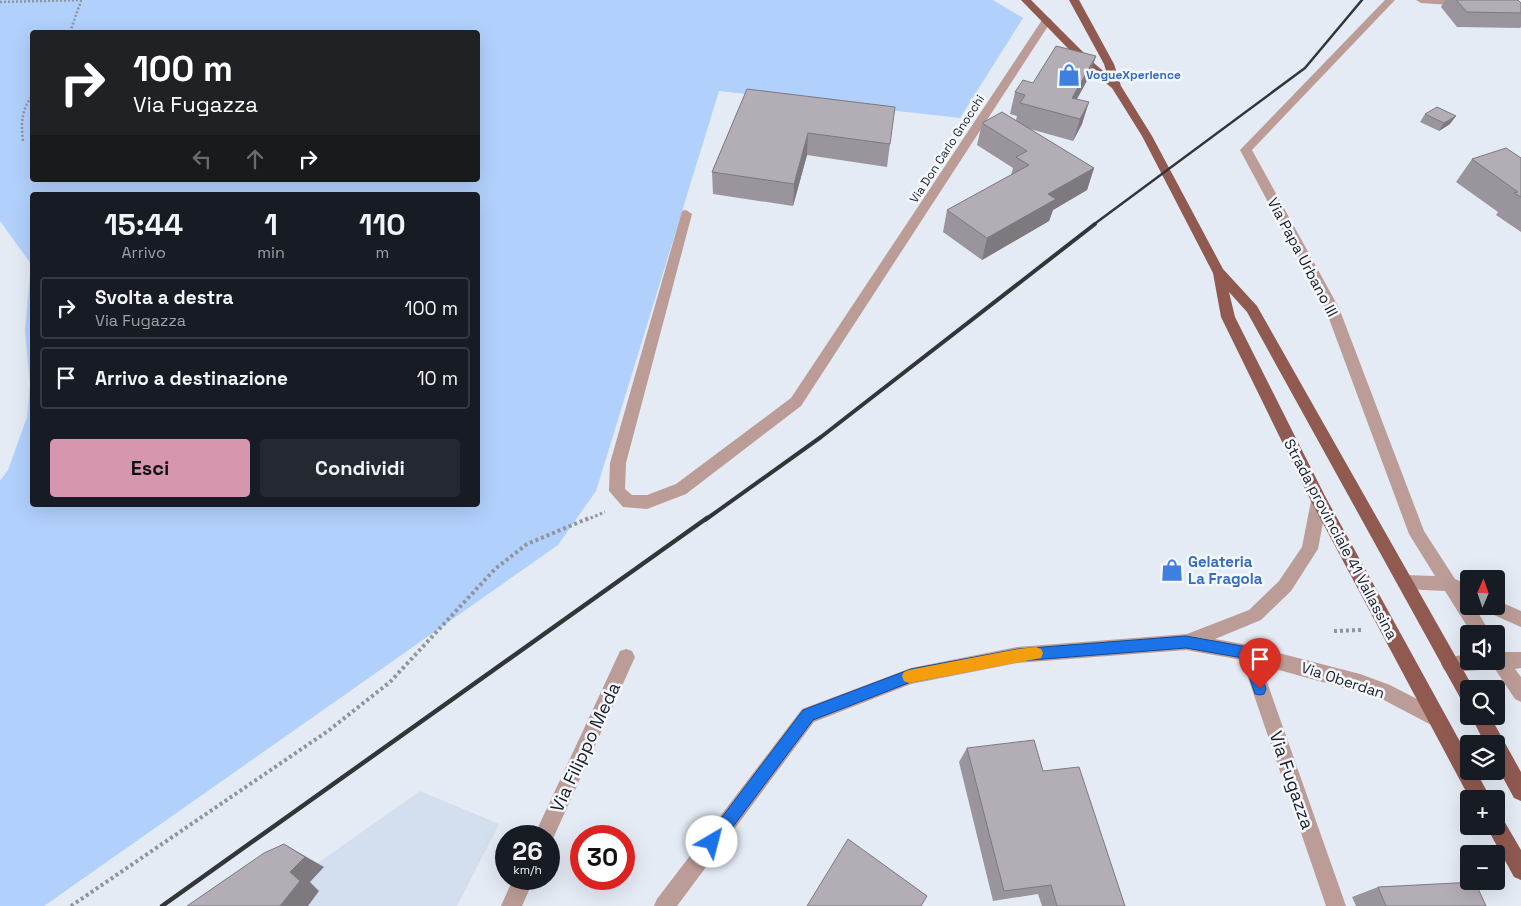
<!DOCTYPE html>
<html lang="it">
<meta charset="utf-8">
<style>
body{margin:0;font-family:"Space Grotesk",sans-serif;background:#242831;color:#f1f3f6;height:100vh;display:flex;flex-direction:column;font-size:19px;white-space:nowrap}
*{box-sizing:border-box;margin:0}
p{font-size:16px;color:#9ea1a6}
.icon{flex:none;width:28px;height:28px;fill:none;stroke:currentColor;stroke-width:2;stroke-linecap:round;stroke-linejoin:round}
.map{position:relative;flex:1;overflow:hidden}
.panel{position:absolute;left:30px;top:192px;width:450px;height:315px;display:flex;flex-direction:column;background:#171b24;border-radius:5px;box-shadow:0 5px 20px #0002}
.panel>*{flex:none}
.banner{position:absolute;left:30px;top:30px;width:450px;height:152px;border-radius:5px;box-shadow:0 5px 20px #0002;background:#202124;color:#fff;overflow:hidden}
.needle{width:32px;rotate:2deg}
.buttons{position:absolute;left:1460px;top:570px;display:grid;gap:10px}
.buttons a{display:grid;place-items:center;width:45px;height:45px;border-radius:5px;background:#171b24;box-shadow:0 5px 20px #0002;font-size:25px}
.speed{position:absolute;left:495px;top:825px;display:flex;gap:10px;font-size:25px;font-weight:700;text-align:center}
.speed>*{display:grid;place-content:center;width:65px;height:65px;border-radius:50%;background:#171b24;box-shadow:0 5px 20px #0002;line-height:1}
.speed small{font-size:12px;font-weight:400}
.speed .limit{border:8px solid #d22;background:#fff;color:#111}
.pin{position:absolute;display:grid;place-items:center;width:42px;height:42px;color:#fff;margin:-51px -21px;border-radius:50% 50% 50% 0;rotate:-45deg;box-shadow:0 0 5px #0007}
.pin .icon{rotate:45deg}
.me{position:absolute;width:55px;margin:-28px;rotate:37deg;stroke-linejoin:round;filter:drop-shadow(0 0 4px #0008)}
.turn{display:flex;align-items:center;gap:18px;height:105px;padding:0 20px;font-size:22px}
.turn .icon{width:65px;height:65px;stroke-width:2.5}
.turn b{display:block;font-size:35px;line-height:42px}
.lanes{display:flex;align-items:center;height:48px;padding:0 20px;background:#0003;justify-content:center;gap:25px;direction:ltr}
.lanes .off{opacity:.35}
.eta{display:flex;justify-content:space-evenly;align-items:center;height:85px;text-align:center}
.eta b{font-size:30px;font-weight:600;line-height:35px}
.button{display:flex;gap:10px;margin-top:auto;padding:10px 20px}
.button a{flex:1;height:58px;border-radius:5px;background:#d696ae;color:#111;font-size:20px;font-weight:600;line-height:58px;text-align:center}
.button a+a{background:#242831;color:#f1f3f6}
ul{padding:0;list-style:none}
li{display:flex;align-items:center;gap:15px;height:62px;margin:0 10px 8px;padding:0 10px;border:2px solid #363941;border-radius:5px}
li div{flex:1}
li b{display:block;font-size:19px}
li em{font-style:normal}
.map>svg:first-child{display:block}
</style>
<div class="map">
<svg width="1521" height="906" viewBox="0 0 1521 906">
<rect width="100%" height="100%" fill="#e4ebf5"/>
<path fill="#d3deee" d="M420 791 499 824 457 906H257Z"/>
<path fill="#b1d0fc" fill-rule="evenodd" d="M0 0H993L1023 18 960 118 719 91 596 491 558 545 44 906H0V481L8 470 27 417 30 385 25 330 31 264 0 221ZM32 32H478V180H32ZM32 195H478V505H32Z"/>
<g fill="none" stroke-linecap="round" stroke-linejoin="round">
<path stroke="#90959c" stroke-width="2.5" stroke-dasharray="2 2" stroke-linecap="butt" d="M0 2 82 0
M70 32 81 1
M23 141C21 124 21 111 32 96"/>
<path stroke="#90959c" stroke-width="3" stroke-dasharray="2.5 2.5" stroke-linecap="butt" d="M586 520 605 512"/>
<path stroke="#90959c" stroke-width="4" stroke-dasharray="3 3" stroke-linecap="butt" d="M1334 631 1361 630
M71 906 328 731 390 682 495 569 527 544 589 518"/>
<path fill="#bc9c96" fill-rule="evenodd" d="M1385 0H1395L1252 150 1339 308 1424 531 1455 579 1469 585V606H1474L1491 634H1472L1445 591 1405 589 1399 587 1397 582 1399 577 1405 575 1435 576 1409 534 1325 308 1240 150Z
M1416 0H1461L1469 3 1464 6 1421 3Z
M1047 17 1052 20 801 406 686 494 647 509 623 507 609 491 610 463 682 211 686 210 692 214 626 463 625 489 632 495H647L676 484 791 398 1042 20Z
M1319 495 1325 496 1327 501 1318 549 1291 591 1261 620 1215 639 1248 645 1360 674 1390 685 1444 713 1446 719 1444 725 1437 728 1380 698 1261 665 1346 906H1326L1242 660 1186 650 1017 663 911 684 814 722 677 906H654L657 899 802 709 911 668 1017 647 1187 634 1249 610 1279 581 1302 547 1311 501 1313 496Z
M1496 600 1521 611V627L1485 611 1483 606H1496Z
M1496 647 1504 652H1521V668L1515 669 1521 677V702L1515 699 1495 669 1450 672 1444 670 1441 664 1444 658 1469 654V661H1496Z
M626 649 632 651 635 657 551 843 549 844V836H534L620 651Z
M513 879H534L522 906H501Z"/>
<path fill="#905a51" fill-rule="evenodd" d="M1021 0H1031L1096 65 1107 74 1104 64 1069 0H1079L1114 64 1121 86 1152 136 1223 269 1257 306 1474 689H1469V706L1463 703 1247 312 1229 292 1235 317 1325 496 1469 758V771H1476L1491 799H1470L1311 501 1221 317 1213 273 1142 136 1112 88 1088 69Z
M1471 716H1490L1521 772V801L1514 798 1496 765V744H1485Z
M1496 816 1503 819 1521 850V880L1514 877 1486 826H1496Z"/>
<path stroke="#323639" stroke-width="2.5" d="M1093 225 1305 68 1362 0"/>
<path stroke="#323639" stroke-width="4" d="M705 520 821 437 1095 224"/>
<path stroke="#323639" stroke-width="4.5" d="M162 906 707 518"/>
</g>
<path fill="#9a959d" d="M1445 0H1518L1521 3V27L1520 28 1457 27 1441 7Z
M1096 56 1089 77 1077 99 1082 124 1073 141 1030 129 1094 168 1087 190 1053 210 1049 221 982 260 943 232 947 210 1011 175 1013 168 977 145 982 123 1016 120 1017 116 1010 114 1015 92Z
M747 89 890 144 887 167 807 155 793 206 713 194 712 172Z
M1425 114 1450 124 1439 131 1420 122Z
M1521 158V232L1496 215 1498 212 1456 182 1472 159Z
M967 748 1043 771 1125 906H1042L1038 894 993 901 959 762Z
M1378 887 1486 906H1356L1352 897Z"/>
<path fill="#7d797f" d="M1096 56 1089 77 1068 115 1072 98Z
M1089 102 1082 124 1073 141 1080 119Z
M1456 116 1450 124 1439 131 1444 123Z
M808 133 807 155 793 206 794 184Z
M1094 168 1087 190 1053 210 1049 221 982 260 987 238 1048 194Z
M284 844 324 867 310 882 319 891 308 906H280L290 872Z"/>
<path fill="#b3adb6" stroke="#7d797f" d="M1456 0H1518L1521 3V13L1467 12Z
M1056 46 1096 56 1072 98 1089 102 1080 119 1020 103 1025 95 1015 92 1023 80 1033 83Z
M747 89 895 107 890 144 808 133 794 184 712 172Z
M1437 107 1456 116 1444 123 1425 114Z
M1002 112 1094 168 1048 194 1056 199 987 238 947 210 1029 165 1016 157 1027 151 982 123Z
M1506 148 1521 158V197L1514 193 1518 192 1472 159Z
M1034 740 1043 771 1079 767 1125 906H1057L1051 885 1004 891 967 748Z
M848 839 927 896 921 906H807Z
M284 844 305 857 290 872 300 881 280 906H187L264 853Z
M1475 882 1486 906H1386L1378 887Z"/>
<path fill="#1a73e8" stroke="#114b97" d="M1186 636 1253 648 1266 689 1264 694 1260 695 1255 694 1243 658 1186 648 1018 661 911 682 813 720 717 848 712 850 707 848 704 842 707 837 803 710 911 669 1018 649Z"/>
<path fill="#f59e0b" d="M1036 647 1041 649 1043 653 1041 658 909 683 904 681 902 676 904 672 909 670 1018 649Z"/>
<defs>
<symbol id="shop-bare" viewBox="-9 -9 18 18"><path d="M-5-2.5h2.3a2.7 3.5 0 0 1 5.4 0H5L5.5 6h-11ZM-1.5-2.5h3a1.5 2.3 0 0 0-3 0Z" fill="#3f7fe0" stroke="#f4f8fe" stroke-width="2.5" paint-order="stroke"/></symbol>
</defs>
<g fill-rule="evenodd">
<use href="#shop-bare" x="1053" y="59" width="32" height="32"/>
<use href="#shop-bare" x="1156" y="554" width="32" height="32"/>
</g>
<g text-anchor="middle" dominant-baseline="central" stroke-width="5" stroke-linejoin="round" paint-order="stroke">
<g font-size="12" font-weight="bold" fill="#366cbe" stroke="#f4f8fe" text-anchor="start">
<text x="1086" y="75">VogueXperience</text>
</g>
<g font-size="12" fill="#1a1d20" stroke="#f4f8fe">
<text transform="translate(947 149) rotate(-57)">Via Don Carlo Gnocchi</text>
</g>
<g font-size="15" fill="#1a1d20" stroke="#f4f8fe">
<text transform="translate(1303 257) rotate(62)">Via Papa Urbano III</text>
<text transform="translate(1341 539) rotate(62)">Strada provinciale 41 Vallassina</text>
<text transform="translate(1343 680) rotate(18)">Via Oberdan</text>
</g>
<g font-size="15" font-weight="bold" fill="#366cbe" stroke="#f4f8fe" text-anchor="start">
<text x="1188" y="561">Gelateria<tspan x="1188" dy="17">La Fragola</tspan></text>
</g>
<g font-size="18" fill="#1a1d20" stroke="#f4f8fe">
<text transform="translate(585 747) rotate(-65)">Via Filippo Meda</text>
<text transform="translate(1292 780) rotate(71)">Via Fugazza</text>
</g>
</g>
</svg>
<div class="buttons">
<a><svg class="needle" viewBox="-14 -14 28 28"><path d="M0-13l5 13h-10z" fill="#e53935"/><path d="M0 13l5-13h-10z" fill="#9ea1a6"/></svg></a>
<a><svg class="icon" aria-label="sound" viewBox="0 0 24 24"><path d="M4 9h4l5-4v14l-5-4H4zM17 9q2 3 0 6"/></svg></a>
<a><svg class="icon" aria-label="search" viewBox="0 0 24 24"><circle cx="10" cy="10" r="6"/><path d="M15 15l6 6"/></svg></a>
<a><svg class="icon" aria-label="layers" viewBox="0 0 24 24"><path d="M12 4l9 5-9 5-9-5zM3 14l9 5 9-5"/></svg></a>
<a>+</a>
<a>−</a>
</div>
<div class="speed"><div>26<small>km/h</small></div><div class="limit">30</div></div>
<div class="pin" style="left:1260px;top:689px;background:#d93025"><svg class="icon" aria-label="arrive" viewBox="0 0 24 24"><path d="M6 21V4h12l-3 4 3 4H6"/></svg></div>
<svg class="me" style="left:712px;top:842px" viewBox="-20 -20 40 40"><circle r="19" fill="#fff"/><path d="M0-13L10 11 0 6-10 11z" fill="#1a73e8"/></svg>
<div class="banner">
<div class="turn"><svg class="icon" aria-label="right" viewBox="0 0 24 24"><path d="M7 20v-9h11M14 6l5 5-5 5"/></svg><div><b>100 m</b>Via Fugazza</div></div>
<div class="lanes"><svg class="icon off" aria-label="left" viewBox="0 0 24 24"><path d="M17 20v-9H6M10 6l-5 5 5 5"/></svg><svg class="icon off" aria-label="ahead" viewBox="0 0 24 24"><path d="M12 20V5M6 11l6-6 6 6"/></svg><svg class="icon" aria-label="right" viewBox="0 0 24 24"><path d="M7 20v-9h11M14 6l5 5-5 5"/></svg></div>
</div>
<section class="panel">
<div class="eta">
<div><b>15:44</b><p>Arrivo</p></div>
<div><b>1</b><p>min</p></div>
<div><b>110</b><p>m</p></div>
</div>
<ul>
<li><svg class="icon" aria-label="right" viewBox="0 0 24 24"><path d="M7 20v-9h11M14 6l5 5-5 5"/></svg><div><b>Svolta a destra</b><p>Via Fugazza</p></div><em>100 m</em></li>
<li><svg class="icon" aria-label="arrive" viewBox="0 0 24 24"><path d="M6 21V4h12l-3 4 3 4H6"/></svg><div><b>Arrivo a destinazione</b></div><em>10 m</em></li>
</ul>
<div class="button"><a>Esci</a><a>Condividi</a></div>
</section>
</div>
